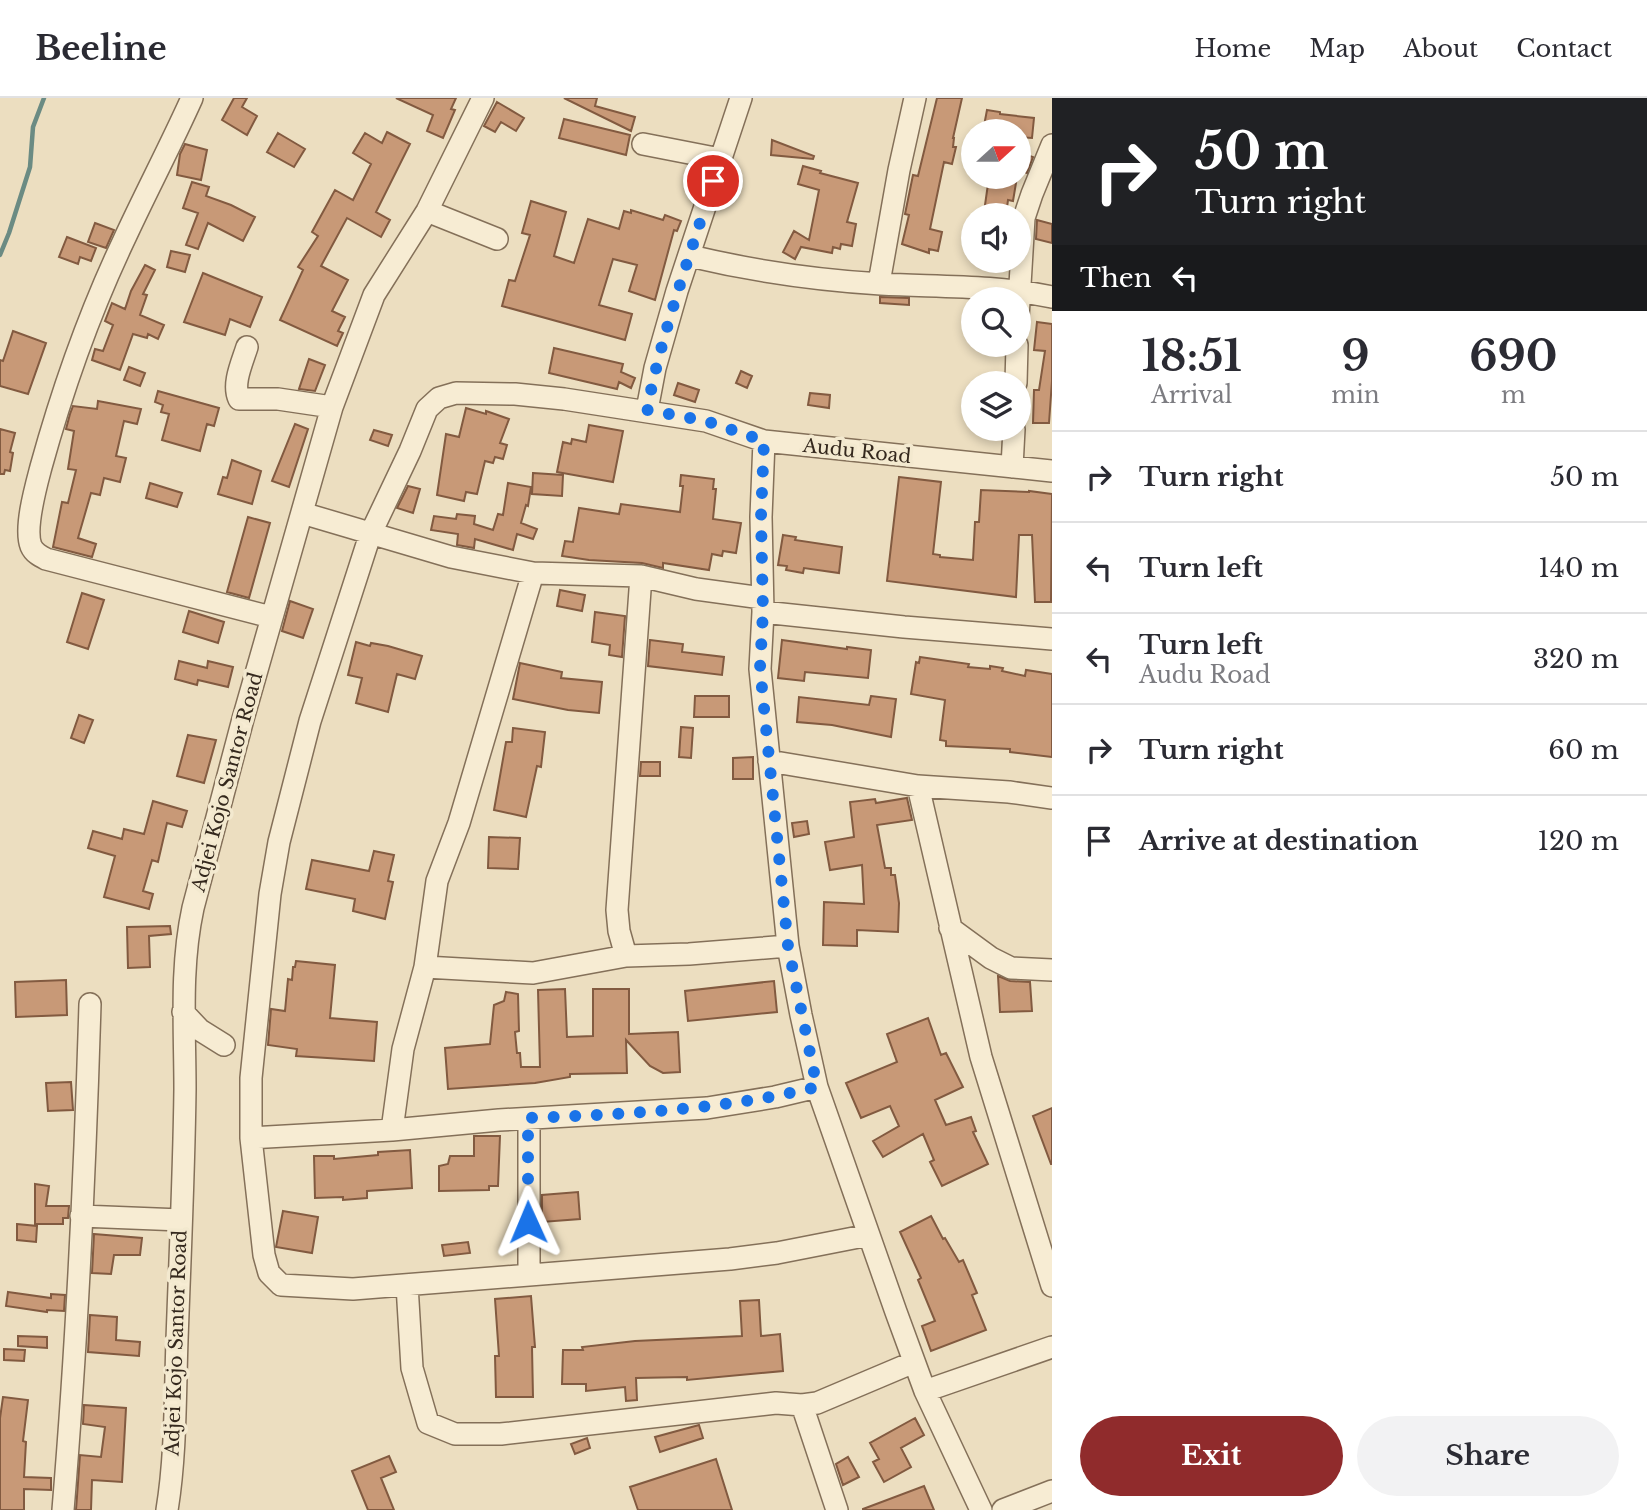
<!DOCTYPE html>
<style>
body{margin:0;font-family:"Libre Baskerville",serif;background:#f2f2f3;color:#2b2b33;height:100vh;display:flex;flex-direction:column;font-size:26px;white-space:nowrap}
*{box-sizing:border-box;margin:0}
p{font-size:23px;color:#7c7c81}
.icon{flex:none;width:38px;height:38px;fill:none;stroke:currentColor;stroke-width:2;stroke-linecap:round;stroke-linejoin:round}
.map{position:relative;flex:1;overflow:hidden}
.drawer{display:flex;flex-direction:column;background:#fff;width:595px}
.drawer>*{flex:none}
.banner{background:#202124;color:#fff;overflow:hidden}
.needle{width:46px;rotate:69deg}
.tools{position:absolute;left:961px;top:21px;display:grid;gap:14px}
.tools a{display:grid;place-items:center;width:70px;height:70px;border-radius:50%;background:#fff;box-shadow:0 4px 10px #0003;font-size:35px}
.pin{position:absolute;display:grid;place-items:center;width:60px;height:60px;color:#fff;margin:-30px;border:4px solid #fff;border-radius:50%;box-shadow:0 2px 7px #0007}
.me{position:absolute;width:77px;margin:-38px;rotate:359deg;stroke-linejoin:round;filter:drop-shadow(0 0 5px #0008)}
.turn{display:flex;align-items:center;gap:24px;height:147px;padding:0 28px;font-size:32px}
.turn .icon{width:91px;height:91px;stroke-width:2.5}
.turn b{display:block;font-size:49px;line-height:60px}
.then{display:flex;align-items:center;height:66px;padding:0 28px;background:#0003;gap:14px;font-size:26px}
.eta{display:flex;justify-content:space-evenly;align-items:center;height:119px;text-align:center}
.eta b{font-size:42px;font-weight:800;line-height:49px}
.action{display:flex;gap:14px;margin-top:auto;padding:14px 28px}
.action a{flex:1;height:80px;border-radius:42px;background:#902b2c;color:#fff;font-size:28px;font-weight:800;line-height:80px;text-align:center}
.action a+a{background:#f2f2f3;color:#2b2b33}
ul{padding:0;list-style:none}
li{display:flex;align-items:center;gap:21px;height:91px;padding:0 28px;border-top:2px solid #e1e1e2}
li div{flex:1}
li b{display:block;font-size:26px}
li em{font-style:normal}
header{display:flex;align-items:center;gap:42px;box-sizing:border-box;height:98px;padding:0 35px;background:#fff;border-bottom:2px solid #e1e1e2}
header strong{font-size:33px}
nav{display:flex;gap:38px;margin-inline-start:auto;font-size:24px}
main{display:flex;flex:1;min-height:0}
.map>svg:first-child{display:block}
</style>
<header>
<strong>Beeline</strong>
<nav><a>Home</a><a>Map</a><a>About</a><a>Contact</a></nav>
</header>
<main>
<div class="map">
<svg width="1052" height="1412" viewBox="0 0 1052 1412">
<rect width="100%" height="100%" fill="#ecdec0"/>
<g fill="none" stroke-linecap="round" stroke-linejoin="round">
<path stroke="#6b8b83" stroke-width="4.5" d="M0 157 9 135 30 69 33 29 44 0"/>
</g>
<path fill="#c89977" stroke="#825a40" stroke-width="2" d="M234 0H247L242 9 257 18 247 37 222 22Z
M396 0H456L451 11 455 12 443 40 427 33 433 17Z
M564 0H597L595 8 635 19 631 33Z
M937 0H962L953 40H954L953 49H956L952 66 944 64 930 131 942 134 938 153 929 151V155L902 146 909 117 905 116 913 77 918 78Z
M497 4 524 20 516 33 501 24 495 34 484 28Z
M987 12 1000 14V16L1034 20 1032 40 1018 39V33H983Z
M564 21 630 37 626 57 559 40Z
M387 34 410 46 376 114 390 122 381 139 347 120 321 168 348 182 332 213 345 219 338 233 343 235 337 248 280 222 303 172 298 169 318 138 312 134 335 92 353 102 371 66 353 55 365 35 382 45Z
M278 35 305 51 294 69 267 54Z
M772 42 814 58 813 61 771 57Z
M185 46 207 52 201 82 177 77 180 56Z
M1024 56 1033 59 1027 75 1018 72Z
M803 68 821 73 820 75 858 85 847 124 856 126 852 148 841 146 840 151 833 149 832 155 801 149 795 161 783 154 794 133 809 142 819 92 798 86Z
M989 79H1017L1013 103 1008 102 1006 117 984 114Z
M192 84 209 89 206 98 231 107 255 119 243 143 208 125 198 151 186 147 198 115 183 110Z
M531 103 566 114 554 158 574 165 588 121 619 131 624 113 631 115V112L663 122 665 117 681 123 677 133 674 132 655 202 629 193 637 167 613 161 599 207 632 216 625 242 502 208 509 182 515 183 530 137 522 135Z
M1037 122 1052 126V145L1036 141Z
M95 125 114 132 106 150 88 144Z
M67 139 96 150 91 163 80 159 78 166 59 159Z
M171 153 190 157 185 174 167 169Z
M145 167 155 172 143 196 147 197 140 217 164 227 158 241 148 236 147 240 133 236 120 272 92 262 95 251 103 253 113 227 105 223 112 205 125 211 131 193Z
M203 175 262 199 250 229 230 221 225 237 184 224Z
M880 199 909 200V207L880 205Z
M1037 224 1052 226V283L1049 325H1033L1034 292H1039L1045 253 1034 252Z
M13 233 46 245 28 296 0 288V262L3 263Z
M554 250 623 266 621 274 635 280 631 290 619 284 617 291 549 275Z
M309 261 325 267 315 293 299 291Z
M129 269 145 275 140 288 124 282Z
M741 273 752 278 747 290 736 285Z
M678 285 699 292 695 304 674 297Z
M158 293 219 310 214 328 207 326 200 353 162 342 169 316 161 314 163 307 155 304Z
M810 295 830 297 829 310 808 307Z
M98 303 141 311 137 326 124 323 116 358 126 360 120 384 104 380 100 397 91 395 78 440 96 446 92 459 53 449 62 404 68 405 76 372 68 371 74 333 66 331 70 316 73 308 97 311Z
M466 310 486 316V313L509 321 500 345 507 347 503 361 495 359 493 365 485 363 477 396 466 394 464 403 437 397 446 336 459 339Z
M295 326 308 331 289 389 272 383Z
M589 327 623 333 613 384 557 374 563 344 571 346 572 341 586 344Z
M0 331 15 335 10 354 13 355 10 373 5 372 4 376H0Z
M374 332 392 337 388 348 370 342Z
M232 362 261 373 252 406 218 396 223 379 227 380Z
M533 375 563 377 562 398 532 396Z
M681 377 714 381 713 391H716L713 421 741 425 736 455 723 453 722 458 712 456 709 472 663 465V470L642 465 589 462 562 458 565 443 573 444 579 410 619 416 621 406 680 414 683 388H680Z
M899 379 941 384 933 456 940 457V459L973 462 975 424H979L981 392 1029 394V393L1052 396 1051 504H1035L1032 437H1019L1016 499 887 483Z
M150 385 182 395 177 409 146 400Z
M508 385 531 389 528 408 526 407 521 425 537 431 533 441 517 436 513 452 475 441 474 450 457 447 458 436 431 432 434 418 456 421 457 416 475 418 474 426 493 432 498 416 503 417Z
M408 388 420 391 413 415 397 410Z
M248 419 270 425 249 500 227 494Z
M783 437 796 439 795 442 842 449 839 475 804 470 803 475 786 472 787 468 778 467Z
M560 492 585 497 582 513 557 508Z
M82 495 104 502 88 551 67 544Z
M290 503 313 511 303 540 282 533Z
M189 513 224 524 218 545 183 534Z
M595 514 625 518 622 559 609 557 610 547 592 544Z
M650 542 683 546 682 554 724 559 722 577 648 568Z
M782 542 847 551V549L871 552 868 580 805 574 804 583 778 580Z
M356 544 370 548 371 545 388 548 422 558 415 581 397 576 388 614 356 605 362 580 348 577Z
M920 559 969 566 968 569 990 571V568L1003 570 1002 573 1025 578 1026 572 1052 576V659L1010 654V651L946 648V643L940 642 945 602 911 596 916 564 919 565Z
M179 563 207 570 208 563 233 569 228 589 198 582 197 587 175 581Z
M520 565 562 574 561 580 602 584 599 615 568 612 513 601Z
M695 598H729V619H694Z
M871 598 896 601 891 639 832 627 797 624 799 599 869 607Z
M79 617 93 622 84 645 71 640Z
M681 629 693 630 691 660 679 659Z
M513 630 545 634 541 669 537 668 526 719 494 712 506 644H512Z
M188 637 216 642 204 685 177 678Z
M753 659V681H733V660Z
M641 664H660V678H640Z
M907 700 912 722 877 727 885 770H891V777H895L899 805 898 834 857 832V848L823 847 824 804 864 806 862 767 830 772 825 744 854 739 850 704 875 701 876 705Z
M153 703 187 713 182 729 167 725 158 764 152 762 143 793 153 796 149 811 104 799 115 758 88 750 93 733 122 741 124 731 144 736Z
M807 723 809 736 794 739 792 725Z
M489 739 520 740 518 771 488 770Z
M374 753 394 757 388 783 393 784 385 821 353 813 355 801 306 791 312 762 369 773Z
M170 828 171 836 149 838 150 869 128 870 127 829Z
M296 863 335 867 330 920 377 924 374 963 296 958 297 951 268 947 271 911 285 913 288 881 292 882 293 869H295Z
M998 878 1010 883 1030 884 1032 913 1000 914Z
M66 882 67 917 16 919 15 884Z
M774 883 777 914 688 923 685 893Z
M565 891 567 939 593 938V891H629V936L678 934 680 974 663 975 650 968 626 942 627 975 570 976V979L535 985 448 991 445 950 490 946 494 907 504 903 506 894 518 896 519 933 515 934 517 955H520L521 969H540L538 892Z
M928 920 941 957 946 955 963 989 935 1002 946 1027 971 1019 976 1033 973 1034 988 1066 942 1088 930 1064 934 1062 923 1036 883 1059 873 1043 899 1028 890 1008 861 1020 846 985 897 964 887 936Z
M71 984 73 1012 48 1013 46 985Z
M1052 1010V1066H1051L1033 1018Z
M474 1038H500L498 1088H489V1092L439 1093V1068L448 1066 450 1058H474Z
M410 1052 412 1090 367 1093V1100L343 1102V1099L315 1100 314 1058H334V1061L378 1057V1054Z
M35 1086 49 1088 46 1108H69L68 1120H63V1126H35Z
M578 1094 580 1121 542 1124V1097Z
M283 1113 318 1119 312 1155 276 1149Z
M931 1118 943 1141 945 1140 959 1164 963 1162 977 1195 972 1197 986 1232 931 1253 922 1228 935 1223 918 1182 921 1180 900 1134Z
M17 1126 37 1128 36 1144 17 1142Z
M94 1136 142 1140 140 1157H114L111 1176 92 1175Z
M468 1144 470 1155 444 1158 442 1147Z
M8 1194 51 1200V1196L65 1197 64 1213 47 1212V1214L6 1208Z
M531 1198 535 1249H532L533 1299H496L495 1258H499L495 1201Z
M759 1202 761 1238 780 1236 783 1273 687 1282V1279L636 1280 637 1302 626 1303 625 1289 586 1293V1286H562L563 1252H583L582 1249 635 1243 742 1238 740 1203Z
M90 1217 117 1219 116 1242 140 1244 139 1258 88 1254Z
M18 1238 47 1239V1250L18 1248Z
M4 1251 25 1252 24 1263 4 1262Z
M3 1299 28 1302 23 1343 26 1344 24 1379 51 1380V1392L24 1391V1412H0V1320Z
M84 1307 126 1310 122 1384 92 1382 91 1412H76L80 1357 101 1359 105 1329 83 1326Z
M915 1320 924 1337 901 1350 911 1369 884 1384 873 1364 879 1361 870 1345Z
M699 1327 703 1340 660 1354 655 1339Z
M587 1340 590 1350 575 1356 571 1346Z
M389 1358 396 1374 381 1380 394 1412H368L352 1373Z
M848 1359 859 1379 843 1387 836 1366Z
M716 1361 732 1412H638L630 1389Z
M924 1388 934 1412H863V1411Z"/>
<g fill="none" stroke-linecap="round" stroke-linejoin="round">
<defs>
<path id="minor" d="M192 0C170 49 145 96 123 144 89 216 62 293 41 369 36 388 24 430 31 448 34 455 40 458 46 461L271 519
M643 46 720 61
M427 113 497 141
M690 158C753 173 816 182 881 186 938 189 996 187 1052 199
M879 185 899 72 915 0
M1018 220 1024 120 1032 96 1052 47
M247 249C242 265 232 286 239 301H278L332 309
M1016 285 1017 247
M647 312 655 270 677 193 741 0
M764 343 761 419 763 514 760 571 788 848 801 917 817 989 896 1214 925 1293 981 1412
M1012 369 1014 331
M302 415 451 459 533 475 641 478 696 491 762 500
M763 514 904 529 1052 541
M769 663 918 688 1009 694 1052 700
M918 688 981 959 1052 1188
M950 830 991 860 1011 870 1052 872
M626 858 619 833 617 812 641 478
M425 869 533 875 626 858 689 856 788 848
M183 914 200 932 224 947
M529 1021V1176
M392 1032 403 951 425 869 437 783 459 725 533 475
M251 1040 392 1032 499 1022 707 1010 775 999 817 989
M81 1118 181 1122
M869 1137 777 1155 730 1161 353 1191 281 1187 269 1175 264 1157 251 1040V980L270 796 279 744 310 623 370 437 410 353 427 311 439 300 456 295 515 296 564 301 706 323 764 343 1052 373
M407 1187 412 1270 428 1325 455 1336H501L776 1305 802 1307 817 1305 914 1264
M925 1293 1052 1249
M802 1307 837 1412
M63 1412C77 1244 85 1075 90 906
M167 1412C176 1357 175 1298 177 1242 180 1158 184 1074 185 991 185 930 180 870 193 810L243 621 332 309 374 197 427 113 483 0
M1003 1412 1052 1393"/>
</defs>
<use href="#minor" stroke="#847059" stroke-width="24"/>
<use href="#minor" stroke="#f7ecd3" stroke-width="21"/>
</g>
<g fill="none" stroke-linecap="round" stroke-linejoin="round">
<path stroke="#1a73e8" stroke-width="12" stroke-dasharray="0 21.6" d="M528 1124V1020C626 1016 722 1012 817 989L788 848 760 570 763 514 761 419 764 343 706 323 647 312C662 233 690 159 713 83"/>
</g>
<g text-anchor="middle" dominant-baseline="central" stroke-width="7" stroke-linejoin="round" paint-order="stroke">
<g font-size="19" fill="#34281d" stroke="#f3e9cf">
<text transform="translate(857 353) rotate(6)">Audu Road</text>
<text transform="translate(227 684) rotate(-75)">Adjei Kojo Santor Road</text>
<text transform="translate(176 1245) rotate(-88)">Adjei Kojo Santor Road</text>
</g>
</g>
</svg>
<div class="tools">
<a><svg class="needle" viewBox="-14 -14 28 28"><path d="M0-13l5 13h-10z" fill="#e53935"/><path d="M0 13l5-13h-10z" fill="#7c7c81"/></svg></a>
<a><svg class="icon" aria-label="sound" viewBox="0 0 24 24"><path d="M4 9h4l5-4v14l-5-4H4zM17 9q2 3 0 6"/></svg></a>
<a><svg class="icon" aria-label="search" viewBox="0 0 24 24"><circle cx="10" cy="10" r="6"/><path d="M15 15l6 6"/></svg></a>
<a><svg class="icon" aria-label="layers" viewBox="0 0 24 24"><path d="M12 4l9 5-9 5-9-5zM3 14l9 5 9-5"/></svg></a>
</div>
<div class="pin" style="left:713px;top:83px;background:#d93025"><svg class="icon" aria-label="arrive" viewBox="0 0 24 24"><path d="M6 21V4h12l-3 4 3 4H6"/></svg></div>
<svg class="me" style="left:528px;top:1124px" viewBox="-20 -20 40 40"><path d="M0-17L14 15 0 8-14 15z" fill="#1a73e8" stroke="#fff" stroke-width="4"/></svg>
</div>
<section class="drawer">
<div class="banner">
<div class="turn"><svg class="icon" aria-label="right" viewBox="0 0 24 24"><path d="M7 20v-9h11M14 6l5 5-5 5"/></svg><div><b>50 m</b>Turn right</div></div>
<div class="then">Then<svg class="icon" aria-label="left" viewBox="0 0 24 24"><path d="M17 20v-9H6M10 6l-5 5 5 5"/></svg></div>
</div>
<div class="eta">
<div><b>18:51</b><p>Arrival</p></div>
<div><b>9</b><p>min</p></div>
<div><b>690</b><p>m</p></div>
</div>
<ul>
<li><svg class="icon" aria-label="right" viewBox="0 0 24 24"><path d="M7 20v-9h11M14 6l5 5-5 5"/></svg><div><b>Turn right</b></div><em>50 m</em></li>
<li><svg class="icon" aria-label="left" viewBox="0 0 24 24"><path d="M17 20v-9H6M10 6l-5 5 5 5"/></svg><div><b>Turn left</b></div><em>140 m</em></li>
<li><svg class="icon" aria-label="left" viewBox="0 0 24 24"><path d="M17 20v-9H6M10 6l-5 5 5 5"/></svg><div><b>Turn left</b><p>Audu Road</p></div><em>320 m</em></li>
<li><svg class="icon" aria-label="right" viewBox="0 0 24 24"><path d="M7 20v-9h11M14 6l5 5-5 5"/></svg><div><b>Turn right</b></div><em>60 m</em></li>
<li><svg class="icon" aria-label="arrive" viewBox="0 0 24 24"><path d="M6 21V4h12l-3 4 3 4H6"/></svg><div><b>Arrive at destination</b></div><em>120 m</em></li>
</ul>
<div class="action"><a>Exit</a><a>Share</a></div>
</section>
</main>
